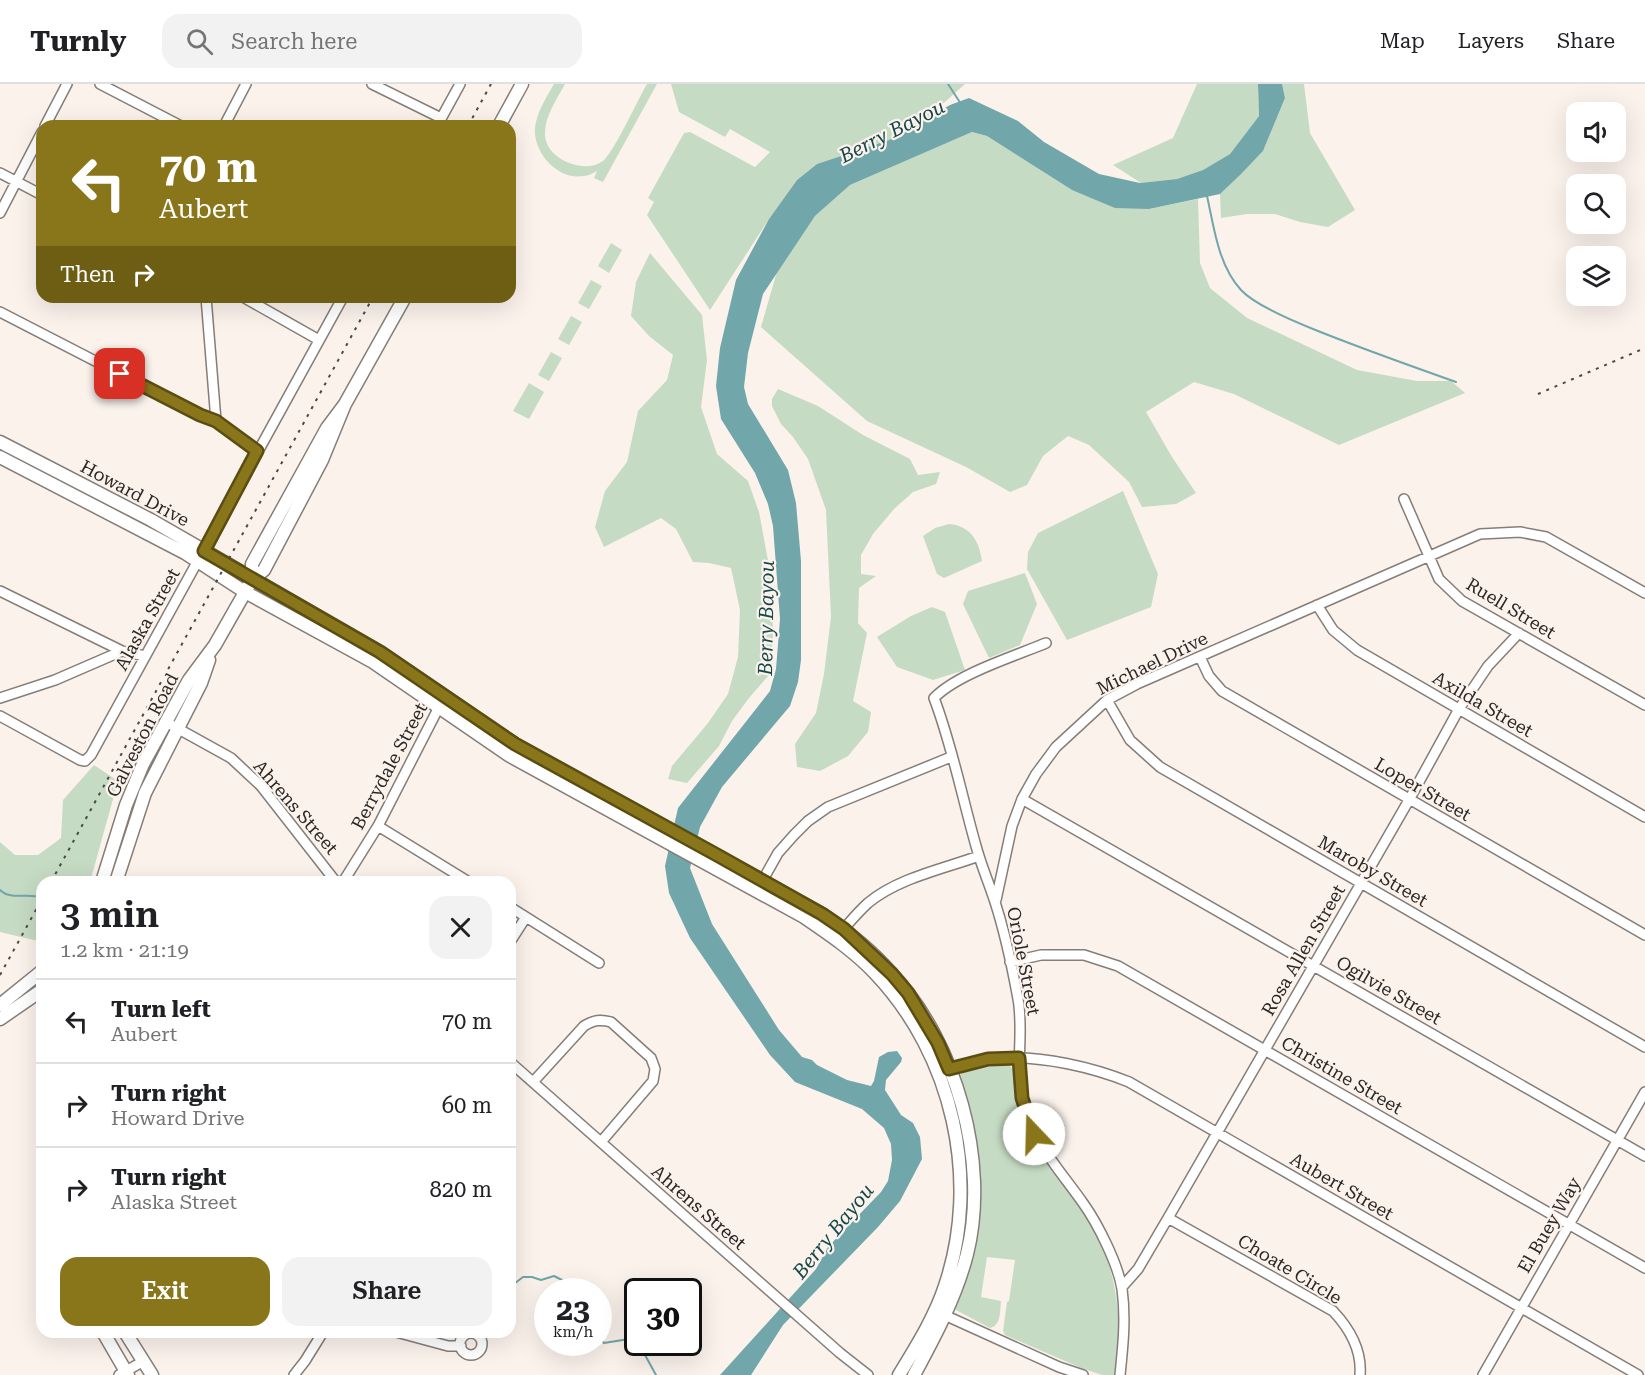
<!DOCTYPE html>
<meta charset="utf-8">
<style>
body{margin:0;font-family:"Roboto Serif",serif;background:#f2f2f2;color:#202124;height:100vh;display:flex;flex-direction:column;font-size:22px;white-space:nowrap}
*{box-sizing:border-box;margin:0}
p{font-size:20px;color:#757577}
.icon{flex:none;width:33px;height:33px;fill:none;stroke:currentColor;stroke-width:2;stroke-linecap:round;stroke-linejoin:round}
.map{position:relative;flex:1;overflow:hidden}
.panel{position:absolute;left:36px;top:792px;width:480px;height:462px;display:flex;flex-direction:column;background:#fff;border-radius:18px;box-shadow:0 6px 24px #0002}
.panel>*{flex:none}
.banner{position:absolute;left:36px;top:36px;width:480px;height:183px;border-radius:18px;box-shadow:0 6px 24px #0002;background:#8a761a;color:#fff;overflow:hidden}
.buttons{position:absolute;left:1566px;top:18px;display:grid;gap:12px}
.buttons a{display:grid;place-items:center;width:60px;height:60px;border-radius:12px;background:#fff;box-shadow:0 6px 24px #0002;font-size:30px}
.speed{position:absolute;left:534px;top:1194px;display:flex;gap:12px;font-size:30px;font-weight:700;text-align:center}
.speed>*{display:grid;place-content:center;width:78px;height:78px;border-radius:50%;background:#fff;box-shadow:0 6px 24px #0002;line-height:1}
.speed small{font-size:15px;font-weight:400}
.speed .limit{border:3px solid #111;border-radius:9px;background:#fff;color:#111}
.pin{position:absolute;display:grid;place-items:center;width:51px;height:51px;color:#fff;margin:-26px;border-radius:12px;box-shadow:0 3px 9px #0006}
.me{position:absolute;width:66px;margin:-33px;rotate:339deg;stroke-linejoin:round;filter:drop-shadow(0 0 4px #0008)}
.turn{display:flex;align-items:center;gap:21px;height:126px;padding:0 24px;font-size:27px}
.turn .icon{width:78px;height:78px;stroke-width:2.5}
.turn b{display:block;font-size:42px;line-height:51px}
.then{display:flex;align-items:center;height:57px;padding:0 24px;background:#0003;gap:12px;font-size:22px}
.round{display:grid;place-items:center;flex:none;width:63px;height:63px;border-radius:18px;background:#f2f2f2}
.headline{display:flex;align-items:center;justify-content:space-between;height:102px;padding:0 24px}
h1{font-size:36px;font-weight:600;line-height:45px}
.button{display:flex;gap:12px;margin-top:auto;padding:12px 24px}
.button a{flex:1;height:69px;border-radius:18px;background:#8a761a;color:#fff;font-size:24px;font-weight:600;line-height:69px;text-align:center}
.button a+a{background:#f2f2f2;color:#202124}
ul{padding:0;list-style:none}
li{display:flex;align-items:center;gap:18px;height:84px;padding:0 24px;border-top:2px solid #e0e0e0}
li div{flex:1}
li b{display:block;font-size:22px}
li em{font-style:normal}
header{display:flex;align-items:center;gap:36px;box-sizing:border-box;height:84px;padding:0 30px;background:#fff;border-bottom:2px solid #e0e0e0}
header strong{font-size:28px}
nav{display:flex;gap:33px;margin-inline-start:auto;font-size:21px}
.search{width:420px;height:54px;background:#f2f2f2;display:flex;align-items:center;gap:15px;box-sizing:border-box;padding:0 21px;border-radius:18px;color:#757577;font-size:22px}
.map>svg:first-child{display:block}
</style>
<header>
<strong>Turnly</strong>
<div class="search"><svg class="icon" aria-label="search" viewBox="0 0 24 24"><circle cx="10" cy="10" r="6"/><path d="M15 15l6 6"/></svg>Search here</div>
<nav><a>Map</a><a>Layers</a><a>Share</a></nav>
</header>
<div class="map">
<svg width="1645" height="1291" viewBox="0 0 1645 1291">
<rect width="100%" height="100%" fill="#fbf2ec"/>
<path fill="#c6dbc3" d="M554 0H565C557 15 544 33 545 51 546 75 584 91 603 77 614 68 638 15 647 0H657L603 98 594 94 597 87C593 89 588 92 584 92 555 97 529 63 536 38 539 25 547 12 554 0Z
M671 0H965L927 34 889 56 817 80 797 96 769 135 710 226 647 131 654 118 648 114 684 49 690 48 755 83 770 68 730 45 725 53 679 28Z
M1197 0H1258L1259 32 1230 70 1203 86 1177 95 1141 99 1113 81 1173 54Z
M1282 0H1304L1310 49 1355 126 1328 143 1300 138 1275 130H1247L1221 134 1220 110 1263 67 1285 14Z
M972 48 987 52 1072 106 1149 125 1198 115 1200 179 1210 204 1247 234 1357 286 1417 297H1451L1465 309 1339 361 1234 310 1194 298 1146 328 1172 373 1196 409 1176 420 1142 423 1129 398 1089 361 1068 352 1043 372 1027 401 1010 408 966 383 867 337 761 243 778 184 815 132 850 101Z
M611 159 622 166 609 189 598 182Z
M650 169 702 231 707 276 701 323 717 370 748 397 759 428 772 498 773 555 769 591 749 614 732 637 719 662 687 699 668 695 672 682 708 639 728 610 738 573 740 526 731 484 709 479 693 478 676 445 661 434 604 463 595 443 605 407 627 378 638 327 667 296 673 271 649 252 631 232 636 198Z
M591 196 602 202 589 225 578 219Z
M571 232 582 238 569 261 558 255Z
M551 268 562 274 549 297 538 291Z
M529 299 544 308 529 335 513 327Z
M778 305 818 322 863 351 910 375 918 391 940 388 936 400 913 408 894 425 873 450 861 471V490L876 492 859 504 858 539 867 549 853 617 871 628 868 648 848 672 820 687 797 683 795 660 816 629 824 590 831 533 826 426 808 375 793 353 781 340 772 322V315Z
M1123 407 1158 490 1151 523 1067 556 1027 485 1028 468 1038 449Z
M949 440C971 442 979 457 982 477L944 494 937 490 923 452 935 444Z
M1025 489 1037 520 1020 561 989 574 963 520 968 507Z
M932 523 945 528 965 586 933 596 897 583 877 553 911 532Z
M94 681 118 697 92 791 88 798H42V858L0 848V758L15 771H38L61 754 63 716Z
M1003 980 1009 981 1013 985C1016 993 1015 1003 1016 1012 1017 1021 1021 1030 1024 1038 1038 1069 1061 1094 1080 1121 1115 1172 1125 1231 1115 1291H1102L1081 1284 1005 1251 1003 1247 1007 1218 1009 1217 1015 1176 987 1173 981 1213 1001 1217C1000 1227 1001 1242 990 1244L956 1226 954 1222 977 1128 958 996C963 979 988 981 1003 980Z"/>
<path fill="#71a6aa" d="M1258 0H1282L1285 14 1263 67 1240 91 1220 110 1149 125 1115 124 1072 106 987 52 972 48 850 101 815 132 763 210 748 269 744 303 748 320 788 386 796 419 801 477V576L798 598 790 622 722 703 700 743 690 784 712 840 779 946 802 973 812 976 817 981 847 996 871 1002 874 997 879 973 888 968 897 967 902 974 901 978 886 996 885 1006 901 1031 913 1039 920 1053 922 1075 900 1117 878 1143 783 1241 751 1291H720L816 1185 828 1163 881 1108 888 1097 892 1076 891 1060 884 1044 862 1025 795 998 770 971 690 854 669 809 665 782 678 724 770 607 776 585 780 535 773 442 768 420 755 389 721 335 716 302 720 264 736 196 769 135 797 96 817 80 889 56 950 21 969 14 1018 37 1044 58 1099 90 1140 99 1177 95 1203 86 1230 70 1259 32Z"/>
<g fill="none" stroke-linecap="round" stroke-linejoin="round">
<path stroke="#71a6aa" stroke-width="2" d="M948 0 961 20
M1207 112C1214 143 1218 181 1241 206 1256 222 1293 237 1313 245 1360 264 1408 281 1456 298
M0 806C11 817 28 808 42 814
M510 1203 523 1193H532L541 1196 554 1192 562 1196 572 1208
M598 1252 604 1259 629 1255 640 1262 656 1291"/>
<defs>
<path id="minor" d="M100 0 181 42
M372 0 441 34
M45 42 67 0
M224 42 246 0
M437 42 460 0
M0 89 42 111
M0 129 42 48
M206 213 216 337
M243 213 319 256
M0 228 200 331 216 337 257 367
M1404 415 1439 495 1462 517 1645 621
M0 507 122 567 145 572
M1317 521 1333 546 1357 566 1645 733
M1046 559C1015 572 957 590 934 614 952 661 962 713 976 762 981 781 989 799 995 818 1005 849 1012 882 1018 915 1024 948 1015 981 1022 1014 1030 1055 1060 1086 1083 1119 1098 1140 1118 1180 1122 1205 1126 1234 1123 1262 1120 1291
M1200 573 1209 592 1222 607 1645 851
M0 614 55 596 122 567
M1107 616 1130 656 1160 683 1645 963
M0 632 80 676 85 677 91 671 343 213
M166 638 231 674 261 702 336 798
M1022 715 1645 1072
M378 742 469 798
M343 798 378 742 441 619
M760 801 778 769 794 751 808 737 828 723 951 673
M996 816 1012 742 1022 715 1036 690 1056 663 1107 616 1137 600 1480 450 1520 448 1546 453 1645 509
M510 823 599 879
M840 849C849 839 858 828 868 819 898 794 943 785 979 772
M510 858 526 833
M1010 878 1041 871H1084L1118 882 1645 1184
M510 978 840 1269 868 1291
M944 986C963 981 982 975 1002 974 1043 972 1092 983 1129 998L1638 1291
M533 998 584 942C594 936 600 935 611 938L651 974 655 985 653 997 601 1058
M1168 1134 1333 1227C1350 1245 1362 1266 1360 1291
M1122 1203 1138 1185 1168 1134 1409 716 1459 625 1488 582 1519 549
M940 1229 1059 1283 1083 1291
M396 1248 448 1262H461
M460 1260a11 11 0 1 1 22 0a11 11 0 1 1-22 0Z
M119 1291 142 1278
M294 1291 305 1277 323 1248
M1483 1291 1645 1008"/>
<path id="major" d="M499 42 522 0
M0 358 151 436 380 568 515 660 822 830C847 847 871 866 891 889 956 958 990 1078 967 1170 956 1213 935 1252 914 1291
M0 373 185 469 245 508 373 578 510 672 804 833C829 850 854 867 875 889 953 971 981 1096 945 1202 935 1233 916 1263 899 1291
M252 496V480L327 344 345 320 405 213
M102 798 126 721 143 680 189 596 215 561 252 496 264 486 322 376 345 320
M116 798 145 709 201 599 209 576
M0 921 42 887
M0 935 42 906
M103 1248 128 1291
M125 1248 152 1291"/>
</defs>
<use href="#minor" stroke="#857e78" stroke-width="12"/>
<use href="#major" stroke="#857e78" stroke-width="15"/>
<use href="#minor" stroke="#fff" stroke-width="9"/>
<use href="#major" stroke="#fff" stroke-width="12"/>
<path stroke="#4c4846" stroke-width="2" stroke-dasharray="3 6" stroke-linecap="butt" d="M468 42 491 0
M1538 310 1645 264
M51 798 373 213
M0 891 42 815"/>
</g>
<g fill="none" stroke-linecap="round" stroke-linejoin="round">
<defs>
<path id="route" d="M120 290 200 331 216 337 257 367 204 467 380 568 515 660 717 771 822 830 844 845 892 890 908 909 938 959 949 985 988 975 1019 974 1022 1014 1034 1050"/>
</defs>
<use href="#route" stroke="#5a4d11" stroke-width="15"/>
<use href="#route" stroke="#8a761a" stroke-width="10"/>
</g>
<g text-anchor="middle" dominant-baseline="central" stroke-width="4.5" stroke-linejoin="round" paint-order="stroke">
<g font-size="18" fill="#2a2725" stroke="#fbf2ec">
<text transform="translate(135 409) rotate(28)">Howard Drive</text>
<text transform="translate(1511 524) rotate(31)">Ruell Street</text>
<text transform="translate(147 535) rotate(-61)">Alaska Street</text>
<text transform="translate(1152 579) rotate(-26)">Michael Drive</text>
<text transform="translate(1483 620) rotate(30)">Axilda Street</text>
<text transform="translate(142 651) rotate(-63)">Galveston Road</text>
<text transform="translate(389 682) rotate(-62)">Berrydale Street</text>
<text transform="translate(1423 705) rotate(30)">Loper Street</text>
<text transform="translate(296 723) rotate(49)">Ahrens Street</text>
<text transform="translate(1373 787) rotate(30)">Maroby Street</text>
<text transform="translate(1303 866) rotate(-60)">Rosa Allen Street</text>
<text transform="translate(1024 877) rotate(79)">Oriole Street</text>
<text transform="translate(1389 906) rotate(30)">Ogilvie Street</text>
<text transform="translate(1342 991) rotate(30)">Christine Street</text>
<text transform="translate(1342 1102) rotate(30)">Aubert Street</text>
<text transform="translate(699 1123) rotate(41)">Ahrens Street</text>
<text transform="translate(1549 1141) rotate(-60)">El Buey Way</text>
<text transform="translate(1290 1185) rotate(31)">Choate Circle</text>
</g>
<g font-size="20" font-style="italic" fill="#16474a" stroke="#fbf2ec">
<text transform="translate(892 47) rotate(-27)">Berry Bayou</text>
<text transform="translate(766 534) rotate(-89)">Berry Bayou</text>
<text transform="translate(833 1147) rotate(-51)">Berry Bayou</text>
</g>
</g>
</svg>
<div class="buttons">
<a><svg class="icon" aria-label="sound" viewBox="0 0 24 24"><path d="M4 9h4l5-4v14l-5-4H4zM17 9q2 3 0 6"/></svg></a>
<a><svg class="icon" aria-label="search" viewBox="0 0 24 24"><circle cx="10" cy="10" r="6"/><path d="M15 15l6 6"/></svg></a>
<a><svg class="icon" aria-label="layers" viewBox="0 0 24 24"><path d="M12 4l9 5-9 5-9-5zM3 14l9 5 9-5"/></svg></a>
</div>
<div class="speed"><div>23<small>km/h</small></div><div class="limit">30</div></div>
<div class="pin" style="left:120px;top:290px;background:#d93025"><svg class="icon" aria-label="arrive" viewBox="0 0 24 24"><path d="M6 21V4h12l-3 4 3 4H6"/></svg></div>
<svg class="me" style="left:1034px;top:1050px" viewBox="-20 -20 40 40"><circle r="19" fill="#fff"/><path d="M0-13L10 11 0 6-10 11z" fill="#8a761a"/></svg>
<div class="banner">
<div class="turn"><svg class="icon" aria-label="left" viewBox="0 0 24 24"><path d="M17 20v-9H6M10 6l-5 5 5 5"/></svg><div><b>70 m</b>Aubert</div></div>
<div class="then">Then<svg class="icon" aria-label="right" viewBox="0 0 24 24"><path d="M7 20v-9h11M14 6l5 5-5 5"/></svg></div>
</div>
<section class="panel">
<div class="headline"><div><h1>3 min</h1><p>1.2 km · 21:19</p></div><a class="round"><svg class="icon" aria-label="close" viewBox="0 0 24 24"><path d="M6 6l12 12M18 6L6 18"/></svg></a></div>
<ul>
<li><svg class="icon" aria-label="left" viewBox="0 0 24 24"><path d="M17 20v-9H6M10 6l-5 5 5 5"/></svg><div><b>Turn left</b><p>Aubert</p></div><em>70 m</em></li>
<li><svg class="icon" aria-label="right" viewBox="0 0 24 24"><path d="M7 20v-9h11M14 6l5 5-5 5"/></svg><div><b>Turn right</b><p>Howard Drive</p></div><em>60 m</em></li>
<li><svg class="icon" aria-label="right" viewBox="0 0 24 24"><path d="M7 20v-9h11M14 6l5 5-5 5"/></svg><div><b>Turn right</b><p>Alaska Street</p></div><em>820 m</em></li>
</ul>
<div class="button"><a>Exit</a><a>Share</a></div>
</section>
</div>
